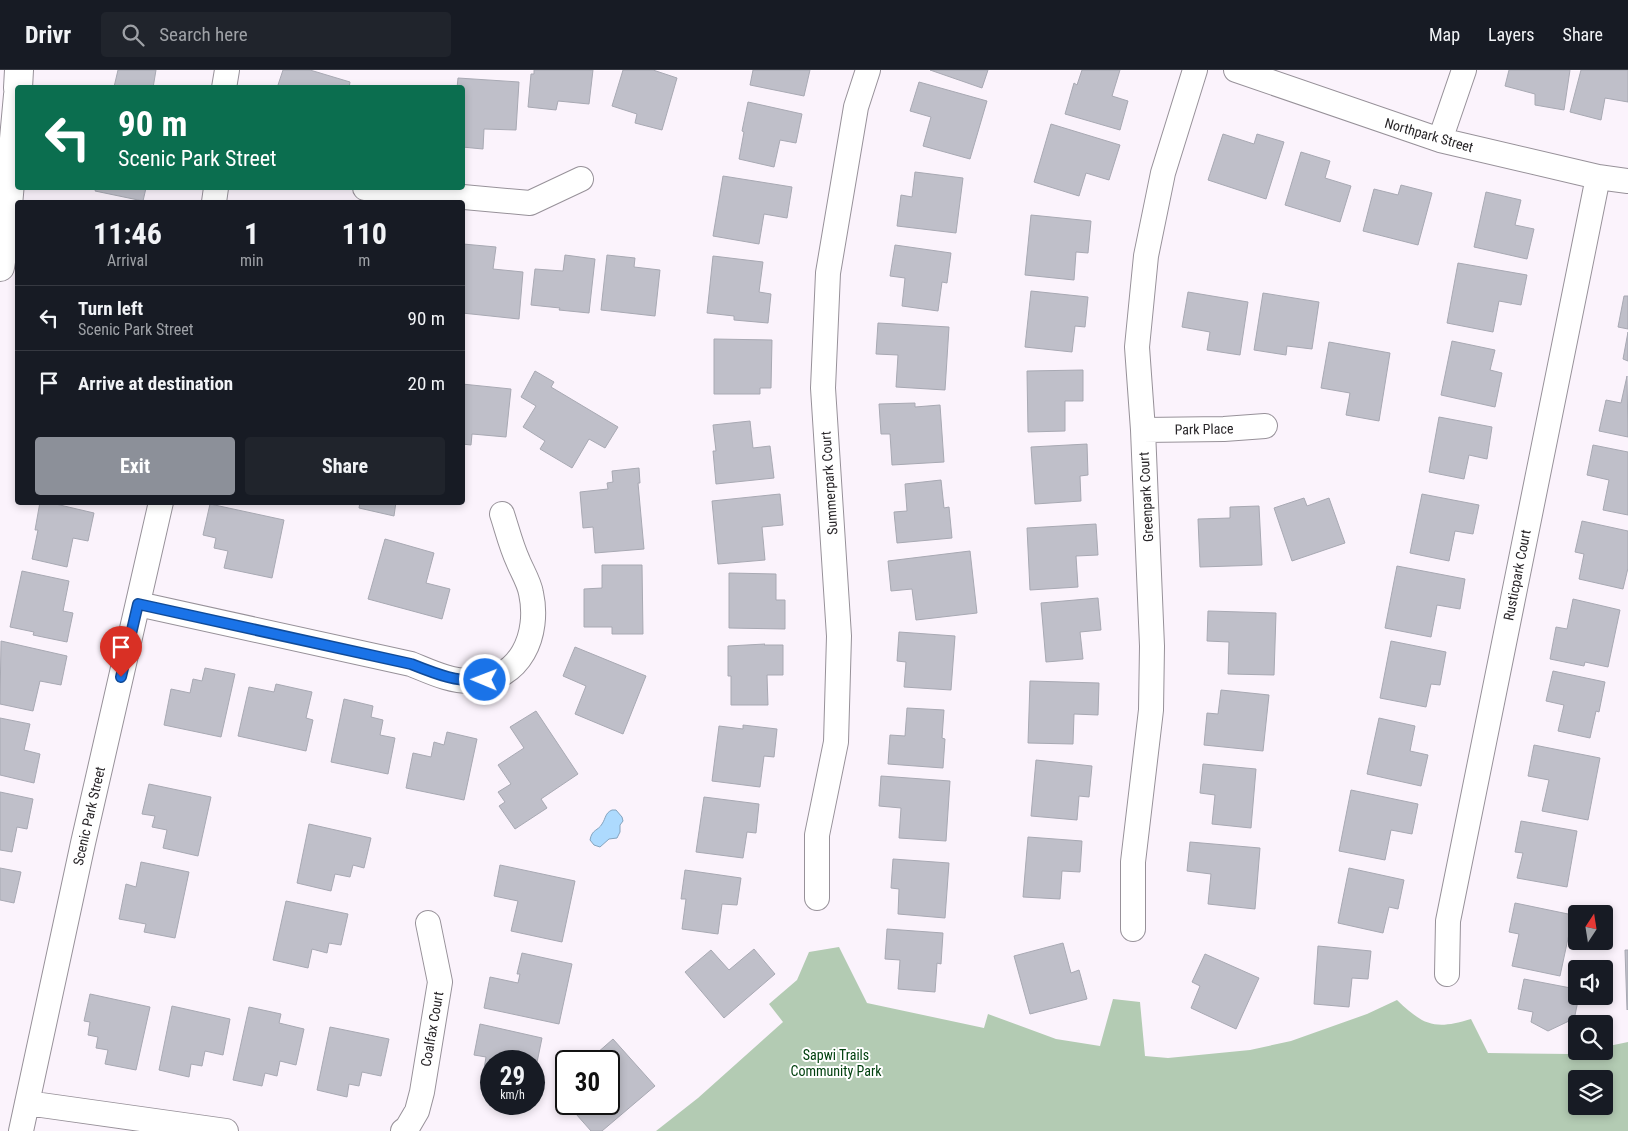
<!DOCTYPE html>
<style>
body{margin:0;font-family:"Roboto Condensed",sans-serif;background:#20242c;color:#f1f3f6;height:100vh;display:flex;flex-direction:column;font-size:19px;white-space:nowrap}
*{box-sizing:border-box;margin:0}
p{font-size:16px;color:#9ea1a6}
.icon{flex:none;width:28px;height:28px;fill:none;stroke:currentColor;stroke-width:2;stroke-linecap:round;stroke-linejoin:round}
.map{position:relative;flex:1;overflow:hidden}
.side{position:absolute;left:15px;top:130px;width:450px;height:305px;display:flex;flex-direction:column;background:#171b24;border-radius:5px;box-shadow:0 2px 8px #0003}
.side>*{flex:none}
.hud{position:absolute;left:15px;top:15px;width:450px;height:105px;border-radius:5px;box-shadow:0 2px 8px #0003;background:#0b6e4f;color:#fff;overflow:hidden}
.needle{width:32px;rotate:12deg}
.fabs{position:absolute;left:1568px;top:835px;display:grid;gap:10px}
.fabs a{display:grid;place-items:center;width:45px;height:45px;border-radius:5px;background:#171b24;box-shadow:0 2px 8px #0003;font-size:25px}
.speed{position:absolute;left:480px;top:980px;display:flex;gap:10px;font-size:25px;font-weight:700;text-align:center}
.speed>*{display:grid;place-content:center;width:65px;height:65px;border-radius:50%;background:#171b24;box-shadow:0 2px 8px #0003;line-height:1}
.speed small{font-size:12px;font-weight:400}
.speed .limit{border:2px solid #111;border-radius:8px;background:#fff;color:#111}
.pin{position:absolute;display:grid;place-items:center;width:42px;height:42px;color:#fff;margin:-51px -21px;border-radius:50% 50% 50% 0;rotate:-45deg;box-shadow:0 0 5px #0007}
.pin .icon{rotate:45deg}
.me{position:absolute;width:55px;margin:-28px;rotate:271deg;stroke-linejoin:round;filter:drop-shadow(0 0 4px #0008)}
.turn{display:flex;align-items:center;gap:18px;height:105px;padding:0 20px;font-size:22px}
.turn .icon{width:65px;height:65px;stroke-width:2.5}
.turn b{display:block;font-size:35px;line-height:42px}
.eta{display:flex;justify-content:space-evenly;align-items:center;height:85px;text-align:center}
.eta b{font-size:30px;font-weight:700;line-height:35px}
.button{display:flex;gap:10px;margin-top:auto;padding:10px 20px}
.button a{flex:1;height:58px;border-radius:5px;background:#8c9099;color:#fff;font-size:20px;font-weight:700;line-height:58px;text-align:center}
.button a+a{background:#20242c;color:#f1f3f6}
ul{padding:0;list-style:none}
li{display:flex;align-items:center;gap:15px;height:65px;padding:0 20px;border-top:1px solid #363941}
li div{flex:1}
li b{display:block;font-size:19px}
li em{font-style:normal}
header{display:flex;align-items:center;gap:30px;box-sizing:border-box;height:70px;padding:0 25px;background:#171b24;border-bottom:1px solid #363941}
header strong{font-size:24px}
nav{display:flex;gap:28px;margin-inline-start:auto;font-size:18px}
.search{width:350px;height:45px;background:#20242c;display:flex;align-items:center;gap:12px;box-sizing:border-box;padding:0 18px;border-radius:5px;color:#9ea1a6;font-size:19px}
.map>svg:first-child{display:block}
</style>
<header>
<strong>Drivr</strong>
<div class="search"><svg class="icon" aria-label="search" viewBox="0 0 24 24"><circle cx="10" cy="10" r="6"/><path d="M15 15l6 6"/></svg>Search here</div>
<nav><a>Map</a><a>Layers</a><a>Share</a></nav>
</header>
<div class="map">
<svg width="1628" height="1061" viewBox="0 0 1628 1061">
<rect width="100%" height="100%" fill="#fbf3fc"/>
<path fill="#b3cbb3" fill-rule="evenodd" d="M839 877 867 933 984 958 988 944 1056 969 1100 976 1113 929 1140 932 1145 986 1168 988 1250 980 1291 971 1367 944 1397 930C1424 956 1435 960 1471 949L1488 983 1571 984 1584 981H1604V977L1628 972V1061H656L698 1028 783 952 769 934 797 910 809 882ZM1576 1009H1604V1036H1576Z"/>
<path fill="#addafe" stroke="#85a4be" d="M612 740H616L622 747 623 751 620 755V762L617 768 609 769 600 777 594 775 590 770C592 759 598 761 602 754 606 748 605 743 612 740Z"/>
<path fill="#bfbfc9" stroke="#a8a9b3" d="M118 0H156L153 18H112L114 17Z
M283 0H310L350 12 349 18H277Z
M534 0H593L589 34 558 31 556 40 528 37 531 4H534Z
M623 0H653L677 8 662 60 635 53 637 44 612 36Z
M753 0H810L804 26 750 15Z
M930 0H988L982 18Z
M1082 0H1120L1112 26 1128 31 1120 60 1065 44 1074 13 1077 15Z
M1509 0H1570L1564 40 1535 35V24L1505 16Z
M1581 0H1628V32L1605 28 1601 50 1570 42Z
M458 8 519 12 516 60 484 59 483 79 462 77V18H457Z
M919 12 987 31 970 89 923 76 931 47 910 41Z
M748 32 802 44 796 73 780 70 774 97 739 89 744 62 742 61Z
M1051 54 1120 75 1109 110 1086 103 1079 126 1034 112Z
M1223 64 1254 74 1257 64 1284 72 1266 129 1208 110Z
M1301 82 1330 91 1325 108 1351 116 1340 152 1285 135Z
M915 102 963 108 956 163 897 156 901 125 912 127Z
M723 106 792 117 787 148 764 144 759 174 713 166Z
M1401 115 1432 123 1418 175 1363 161 1374 119 1398 125Z
M96 118H146L143 131 95 121Z
M1486 122 1521 130 1515 155 1534 159 1527 189 1474 177Z
M1031 145 1091 151 1088 183 1076 182 1074 210 1025 205Z
M463 174 496 177 493 199 523 202 519 249 462 243Z
M895 175 951 183 947 213 942 212 938 241 902 236 905 208 890 206Z
M565 185 595 189 589 243 559 240 560 238 531 235 535 199 563 201Z
M607 185 635 188 634 197 660 200 655 246 601 240Z
M713 186 763 192 759 222 771 224 768 253 734 250V246L707 243Z
M1458 193 1527 205 1521 235 1499 231 1493 262 1447 253Z
M1031 221 1088 227 1085 257 1075 256 1072 282 1025 277Z
M1188 222 1248 232 1240 285 1207 280 1210 262 1182 257Z
M1263 223 1319 232 1312 279 1287 276 1286 285 1254 280Z
M1624 226H1628V259L1618 257Z
M878 253 949 257 945 320 896 317 898 285 876 284Z
M1628 262V291L1623 289Z
M714 269 772 270 771 318H760V324H714Z
M1452 271 1495 280 1490 300 1502 303 1495 337 1441 325Z
M1329 272 1390 283 1379 351 1346 345 1350 323 1321 318Z
M1083 300V331H1065V361L1028 362 1027 301Z
M535 301 554 312 551 317 618 357 605 378 589 369 572 398 540 379 545 371 523 357 536 336 521 327Z
M1627 306 1628 367 1599 361 1606 330 1621 333Z
M462 314 511 319 506 367 472 364 471 375 462 374Z
M915 333V337L940 335 944 392 892 395 890 364H881L879 334Z
M1439 347 1492 357 1487 389 1469 385 1464 409 1429 402Z
M750 351 753 378 770 376 774 408 716 414 713 381H716L713 355Z
M1087 374 1088 405 1080 406 1081 431 1035 434 1031 377Z
M1593 375 1628 382V445L1603 440 1609 410 1587 405Z
M639 398 640 413H638L644 479 595 483 593 457 583 458 580 422 608 419 607 413 613 412 612 401Z
M941 410 944 438 949 437 952 468 897 473 894 442 907 441 905 414Z
M780 424 783 455 762 457 765 490 718 494 712 431Z
M1422 424 1479 435 1473 464 1455 461 1449 491 1410 483Z
M1304 428 1307 436 1329 428 1345 473 1292 491 1274 438Z
M40 432H47L94 443 88 471 73 468 67 497 32 489 38 460H35Z
M360 432H396L394 446 359 438Z
M210 434 284 450 272 508 224 498 228 481 214 478 216 468 203 465Z
M1259 436 1262 495 1200 497 1198 449 1230 448V437Z
M1582 451 1628 461V498L1623 519 1579 509 1584 484 1575 482Z
M1096 454 1098 485 1076 486 1078 517 1030 520 1027 458Z
M385 469 434 483 426 513 450 519 442 549 368 529Z
M970 481 977 543 916 550 912 519 891 521 888 491Z
M602 495H642L643 564H612V557H584V519L602 518Z
M1397 496 1465 509 1460 539 1437 535 1431 567 1385 558Z
M22 501 69 511 63 541 73 543 67 572 33 565 34 562 10 557Z
M729 503 776 504V530H785V559L729 558Z
M1098 528 1101 560 1080 562 1083 589 1046 592 1041 533Z
M1573 529 1620 540 1608 597 1585 592 1584 596 1550 589 1556 557 1567 559Z
M1208 541 1276 543 1274 605 1228 604 1229 572 1207 571Z
M899 562 955 566 951 620 904 617 906 592 897 591Z
M1 571 67 586 61 615 40 611 33 641 0 634Z
M1391 571 1446 582 1440 615 1431 614 1426 637 1380 628Z
M765 574 764 575H783V605H767L768 635H731V606H728V576Z
M575 577 646 606 623 664 575 644 586 616 563 606Z
M205 598 235 604 221 667 164 655 171 619 190 623 193 609 202 611Z
M1553 601 1605 612 1599 642 1596 641 1590 668 1558 661 1564 635 1546 631Z
M1030 611 1099 613 1098 645 1074 644 1073 674 1028 673Z
M276 614 312 622 306 648 313 650 306 681 238 666 249 617 274 622Z
M1221 620 1269 625 1263 681 1204 675 1207 643 1218 644Z
M344 629 373 636 371 647 383 650 380 665 395 668 388 704 331 692Z
M907 638 944 640 942 668 945 669 943 698 888 694 890 665 905 666Z
M536 641 578 704 541 729 547 738 515 759 499 736 505 732 498 722 511 714 498 695 524 678 510 657Z
M0 648 30 654 24 680 40 684 34 713 0 705Z
M1379 648 1415 656 1410 681 1428 685 1421 716 1367 704Z
M743 655 777 659 774 687 764 686 760 717 712 711 719 656 743 659Z
M447 662 477 669 464 730 406 718 413 683 431 687 434 672 444 675Z
M1534 675 1600 688 1588 750 1542 741 1549 710 1528 706Z
M1036 690 1092 696 1089 727 1079 726 1077 750 1031 746Z
M1203 694 1256 699 1251 758 1212 754 1215 725 1200 723Z
M881 706 950 711 946 771 899 768 901 738 879 736Z
M149 714 211 727 198 786 163 778 167 760 152 757 155 746 142 744Z
M1351 720 1418 734 1412 764 1391 760 1385 790 1339 781Z
M0 722 33 729 27 759 17 757 12 782 0 780Z
M704 727 759 734 756 763 747 762 743 788 696 782Z
M1521 751 1577 761 1567 817 1517 808 1523 783 1515 782Z
M309 754 371 768 364 798 353 795 350 807 335 804 331 821 297 813Z
M1028 767 1082 771 1080 802 1062 801 1060 829 1023 827Z
M1190 772 1260 778 1255 839 1208 834 1211 804 1187 801Z
M893 789 949 793 945 848 898 844 899 819 891 818Z
M141 792 189 802 175 868 144 862 146 854 119 849 126 814 136 817Z
M500 795 575 811 562 872 511 861 518 831 494 826Z
M0 798 21 802 14 833 0 830Z
M1349 798 1404 810 1398 839 1389 837 1383 863 1338 853Z
M685 800 741 808 737 835 722 834 718 864 682 859 686 829H681Z
M286 831 348 844 341 875 329 873 327 883 312 879 308 898 273 890Z
M1515 833 1573 845 1560 906 1512 896 1519 864 1509 862Z
M887 859 943 863 941 894 937 893 935 922 898 919 900 890 885 889Z
M1063 873 1071 903 1079 900 1087 929 1030 944 1014 886Z
M1318 876 1371 881 1368 909 1352 908 1349 937 1314 934Z
M754 879 775 904 724 948 685 902 711 880 729 900Z
M1625 880H1628V939L1627 940Z
M522 883 572 894 559 954 484 938 490 907 518 913 520 904H517Z
M1205 884 1259 908 1236 959 1191 938 1200 916 1192 912Z
M1524 909 1576 919V926H1579L1574 950 1570 949 1569 951 1548 961 1531 952 1533 942 1518 939Z
M90 924 150 937 136 1000 105 994 108 980 96 978 98 967 88 965 90 952 84 951Z
M172 936 230 949 223 985 205 981 202 996 191 994 189 1007 159 1000Z
M249 937 281 944 279 953 304 959 296 995 280 991 277 1006 265 1003 262 1016 233 1010Z
M480 954 542 968 534 1007V991H491V1000L484 999 486 987 474 985Z
M330 957 389 969 381 1006 362 1002 359 1016 349 1014 347 1027 317 1020Z
M613 969 655 1016 602 1061H591L576 1044 588 1034H609V991H588Z"/>
<g fill="none" stroke-linecap="round" stroke-linejoin="round">
<defs>
<path id="street" d="M1236 0 1440 70 1598 107 1628 111
M224 18 227 0
M1440 70 1464 0
M365 118 530 133 581 109
M214 132 216 118
M1143 360 1224 359 1265 356
M138 534 411 594C431 602 451 612 473 611 521 611 540 564 531 523 529 512 522 501 518 491 511 476 507 459 502 444
M817 828V765L836 672 839 566 823 318 828 203 856 37 868 0
M1133 859V792L1151 640 1152 576 1143 360 1137 277 1146 186 1163 103 1195 0
M1447 904 1448 851 1598 107
M27 1033 226 1061
M21 1061 83 773 161 432
M403 1061 407 1058 417 1041 422 1022 440 912 428 853"/>
<path id="secondary" d="M18 18 19 0
M0 197 5 168 18 25"/>
</defs>
<use href="#street" stroke="#979199" stroke-width="26"/>
<use href="#secondary" stroke="#979199" stroke-width="30"/>
<use href="#street" stroke="#fff" stroke-width="24"/>
<use href="#secondary" stroke="#fff" stroke-width="28"/>
</g>
<g fill="none" stroke-linecap="round" stroke-linejoin="round">
<defs>
<path id="route" d="M121 607 138 534 411 594C436 604 458 613 485 610"/>
</defs>
<use href="#route" stroke="#114b97" stroke-width="12"/>
<use href="#route" stroke="#1a73e8" stroke-width="9"/>
</g>
<g text-anchor="middle" dominant-baseline="central" stroke-width="4" stroke-linejoin="round" paint-order="stroke">
<g font-size="14" fill="#282528" stroke="#fff">
<text transform="translate(1429 65) rotate(16)">Northpark Street</text>
<text transform="translate(1204 359) rotate(-1)">Park Place</text>
<text transform="translate(829 413) rotate(-94)">Summerpark Court</text>
<text transform="translate(1146 427) rotate(-93)">Greenpark Court</text>
<text transform="translate(1517 505) rotate(-79)">Rusticpark Court</text>
<text transform="translate(89 746) rotate(-77)">Scenic Park Street</text>
<text transform="translate(432 959) rotate(-80)">Coalfax Court</text>
</g>
<g font-size="14" fill="#00400e" stroke="#fff">
<text x="836" y="985">Sapwi Trails<tspan x="836" dy="16">Community Park</tspan></text>
</g>
</g>
</svg>
<div class="fabs">
<a><svg class="needle" viewBox="-14 -14 28 28"><path d="M0-13l5 13h-10z" fill="#e53935"/><path d="M0 13l5-13h-10z" fill="#9ea1a6"/></svg></a>
<a><svg class="icon" aria-label="sound" viewBox="0 0 24 24"><path d="M4 9h4l5-4v14l-5-4H4zM17 9q2 3 0 6"/></svg></a>
<a><svg class="icon" aria-label="search" viewBox="0 0 24 24"><circle cx="10" cy="10" r="6"/><path d="M15 15l6 6"/></svg></a>
<a><svg class="icon" aria-label="layers" viewBox="0 0 24 24"><path d="M12 4l9 5-9 5-9-5zM3 14l9 5 9-5"/></svg></a>
</div>
<div class="speed"><div>29<small>km/h</small></div><div class="limit">30</div></div>
<div class="pin" style="left:121px;top:607px;background:#d93025"><svg class="icon" aria-label="arrive" viewBox="0 0 24 24"><path d="M6 21V4h12l-3 4 3 4H6"/></svg></div>
<svg class="me" style="left:485px;top:610px" viewBox="-20 -20 40 40"><circle r="17" fill="#1a73e8" stroke="#fff" stroke-width="3"/><path d="M0-11L8 9 0 5-8 9z" fill="#fff"/></svg>
<div class="hud">
<div class="turn"><svg class="icon" aria-label="left" viewBox="0 0 24 24"><path d="M17 20v-9H6M10 6l-5 5 5 5"/></svg><div><b>90 m</b>Scenic Park Street</div></div>
</div>
<section class="side">
<div class="eta">
<div><b>11:46</b><p>Arrival</p></div>
<div><b>1</b><p>min</p></div>
<div><b>110</b><p>m</p></div>
</div>
<ul>
<li><svg class="icon" aria-label="left" viewBox="0 0 24 24"><path d="M17 20v-9H6M10 6l-5 5 5 5"/></svg><div><b>Turn left</b><p>Scenic Park Street</p></div><em>90 m</em></li>
<li><svg class="icon" aria-label="arrive" viewBox="0 0 24 24"><path d="M6 21V4h12l-3 4 3 4H6"/></svg><div><b>Arrive at destination</b></div><em>20 m</em></li>
</ul>
<div class="button"><a>Exit</a><a>Share</a></div>
</section>
</div>
